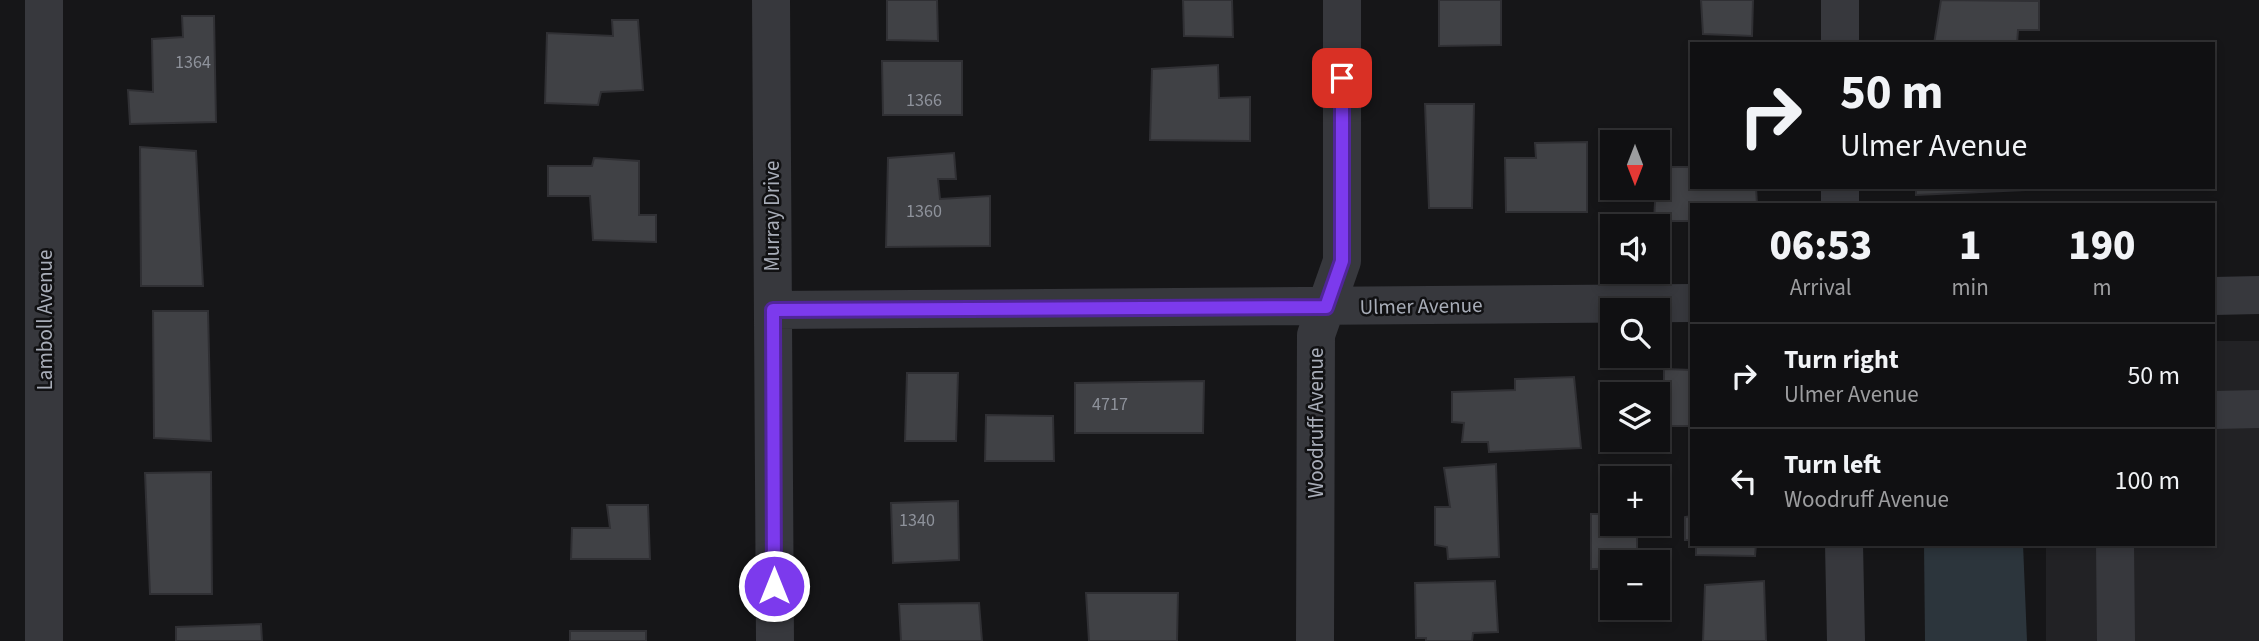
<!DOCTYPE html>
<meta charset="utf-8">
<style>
body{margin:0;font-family:"Source Sans 3",sans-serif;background:#1e1e20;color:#f1f3f6;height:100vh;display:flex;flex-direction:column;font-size:26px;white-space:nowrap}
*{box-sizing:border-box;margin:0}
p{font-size:23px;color:#9c9d9f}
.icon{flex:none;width:38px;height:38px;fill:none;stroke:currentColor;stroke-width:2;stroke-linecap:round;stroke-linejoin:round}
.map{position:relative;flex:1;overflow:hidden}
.drawer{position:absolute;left:1690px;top:203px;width:525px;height:343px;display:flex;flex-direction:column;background:#101012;border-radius:0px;box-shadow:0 4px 10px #0003,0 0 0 2px #303032}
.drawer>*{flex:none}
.top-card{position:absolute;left:1690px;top:42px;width:525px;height:147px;border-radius:0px;box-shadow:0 4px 10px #0003,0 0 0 2px #303032;background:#101012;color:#f1f3f6;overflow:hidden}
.needle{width:46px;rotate:180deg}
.fabs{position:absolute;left:1600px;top:130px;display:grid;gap:14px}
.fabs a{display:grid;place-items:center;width:70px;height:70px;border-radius:0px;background:#101012;box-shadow:0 4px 10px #0003,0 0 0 2px #303032;font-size:35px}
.pin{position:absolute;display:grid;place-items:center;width:60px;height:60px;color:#fff;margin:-30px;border-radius:14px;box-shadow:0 4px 10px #0006}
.me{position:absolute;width:77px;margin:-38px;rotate:0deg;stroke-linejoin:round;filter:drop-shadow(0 0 5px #0008)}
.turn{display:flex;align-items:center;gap:24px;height:147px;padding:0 35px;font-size:32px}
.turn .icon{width:91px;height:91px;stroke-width:2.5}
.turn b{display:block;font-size:49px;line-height:60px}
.eta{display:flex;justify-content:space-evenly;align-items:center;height:119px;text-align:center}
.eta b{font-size:42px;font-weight:800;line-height:49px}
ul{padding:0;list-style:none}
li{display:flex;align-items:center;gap:21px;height:105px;padding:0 35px;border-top:2px solid #303032}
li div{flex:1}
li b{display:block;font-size:26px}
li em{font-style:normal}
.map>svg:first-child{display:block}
</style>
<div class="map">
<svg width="2259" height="641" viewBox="0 0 2259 641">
<rect width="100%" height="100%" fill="#161618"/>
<path fill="#222225" d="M2214 341H2259V641H2046V544H2214Z"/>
<path fill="#2c353c" d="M1924 544H2023L2027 641H1925Z"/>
<path fill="#404145" stroke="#303034" stroke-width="2" d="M887 0H937L938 41 887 40Z
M1183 0H1232L1233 37 1184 36Z
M1439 0H1501V45L1439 46Z
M1701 0H1753L1752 36 1703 34Z
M1941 0 2039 1V30H2018L2017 44H1934Z
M182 16H214L216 122 130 124 128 90 153 92 152 39 183 37Z
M612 20H638L643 90 601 92 598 105 545 103 547 33 613 36Z
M882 61H962V115H883Z
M1218 65 1219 98 1250 97V141L1150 140 1152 69Z
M1689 84 1692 85V140H1689Z
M1425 104H1474L1472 208H1429Z
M1587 142V212H1506L1505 158H1536L1535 143Z
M140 147 196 151 203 286H141Z
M954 153 956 179H938L940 199 990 196V246L886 247 888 158Z
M594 158 639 161V215H656V242L593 240 590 196H548V166H592Z
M1657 167H1692V187H1756L1757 205H1692V221H1654Z
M1916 187H2025V190L1916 195Z
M153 311H208L211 441 154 438Z
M1664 369 1692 370V426H1664Z
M907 373H958L956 441H905Z
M1574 377 1581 448 1489 452 1488 442H1462L1464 423 1452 422V392L1515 390V379Z
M1204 381 1203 433H1075V383Z
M986 415 1053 416 1054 461H985Z
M1496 464 1499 557 1448 559 1447 547 1435 545V507H1450L1444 468Z
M211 472 212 594H150L145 473Z
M958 501 959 560 893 563 891 503Z
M607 505H648L650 559H571L572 528H610Z
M1591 514H1612V523H1637V562H1612V569H1591Z
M1692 516V540H1685V517Z
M1696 544H1756L1755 556 1696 555Z
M1495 581 1498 632 1473 633 1472 641H1426V638H1416L1415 583Z
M1764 581 1766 641H1703L1705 585Z
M1086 593H1178L1177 641H1089Z
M979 603 982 641H901L899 604Z
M261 624 262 641H176V627Z
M570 631H646V641H570Z"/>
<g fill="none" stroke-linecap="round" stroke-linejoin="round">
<path stroke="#37383d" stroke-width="38" d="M771 0 775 641
M1840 44V0
M1840 205V187
M2214 296 2259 295
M773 310 1692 303
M2214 410 2259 409
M1844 544 1846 641
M2115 544 2116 641
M44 641V0
M1315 641 1316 335 1342 261V0"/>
</g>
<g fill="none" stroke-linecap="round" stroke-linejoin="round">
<defs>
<path id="route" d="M774 586 773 310 1326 307 1342 261V78"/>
</defs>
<use href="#route" stroke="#51269a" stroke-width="18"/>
<use href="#route" stroke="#7c3aed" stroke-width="12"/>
</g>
<g text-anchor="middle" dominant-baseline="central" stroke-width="5" stroke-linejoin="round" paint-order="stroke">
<g font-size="18" fill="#8e929b">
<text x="193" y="62">1364</text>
<text x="924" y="100">1366</text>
<text x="924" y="211">1360</text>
<text x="1110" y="404">4717</text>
<text x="917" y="520">1340</text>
</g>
<g font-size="21" fill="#a8adb8" stroke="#111113">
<text transform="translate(772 216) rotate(-90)">Murray Drive</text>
<text transform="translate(1421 306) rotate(-1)">Ulmer Avenue</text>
<text transform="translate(45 320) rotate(-90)">Lamboll Avenue</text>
<text transform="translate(1316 423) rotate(-90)">Woodruff Avenue</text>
</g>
</g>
</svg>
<div class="fabs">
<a><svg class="needle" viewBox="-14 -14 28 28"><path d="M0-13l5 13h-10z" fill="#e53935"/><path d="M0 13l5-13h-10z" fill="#9c9d9f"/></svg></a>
<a><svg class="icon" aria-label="sound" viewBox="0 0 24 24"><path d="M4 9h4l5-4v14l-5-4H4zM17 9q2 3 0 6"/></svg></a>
<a><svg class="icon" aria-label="search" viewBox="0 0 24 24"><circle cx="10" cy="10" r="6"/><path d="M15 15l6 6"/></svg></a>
<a><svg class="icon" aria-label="layers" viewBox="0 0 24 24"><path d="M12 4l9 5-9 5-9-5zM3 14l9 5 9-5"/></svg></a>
<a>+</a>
<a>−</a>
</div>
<div class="pin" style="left:1342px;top:78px;background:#d93025"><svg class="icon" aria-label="arrive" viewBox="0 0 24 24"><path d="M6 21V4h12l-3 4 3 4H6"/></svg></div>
<svg class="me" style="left:774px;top:586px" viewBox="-20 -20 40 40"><circle r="17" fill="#7c3aed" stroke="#fff" stroke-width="3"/><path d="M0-11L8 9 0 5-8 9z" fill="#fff"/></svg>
<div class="top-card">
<div class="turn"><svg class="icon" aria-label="right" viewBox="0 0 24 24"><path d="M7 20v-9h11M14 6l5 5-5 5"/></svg><div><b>50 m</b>Ulmer Avenue</div></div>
</div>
<section class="drawer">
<div class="eta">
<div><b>06:53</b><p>Arrival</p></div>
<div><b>1</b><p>min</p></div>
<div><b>190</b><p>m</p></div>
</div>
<ul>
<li><svg class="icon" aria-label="right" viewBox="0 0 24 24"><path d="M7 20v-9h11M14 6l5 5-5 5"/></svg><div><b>Turn right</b><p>Ulmer Avenue</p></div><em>50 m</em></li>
<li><svg class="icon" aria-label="left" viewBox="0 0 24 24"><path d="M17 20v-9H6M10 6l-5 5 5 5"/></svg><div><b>Turn left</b><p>Woodruff Avenue</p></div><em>100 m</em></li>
</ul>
</section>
</div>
